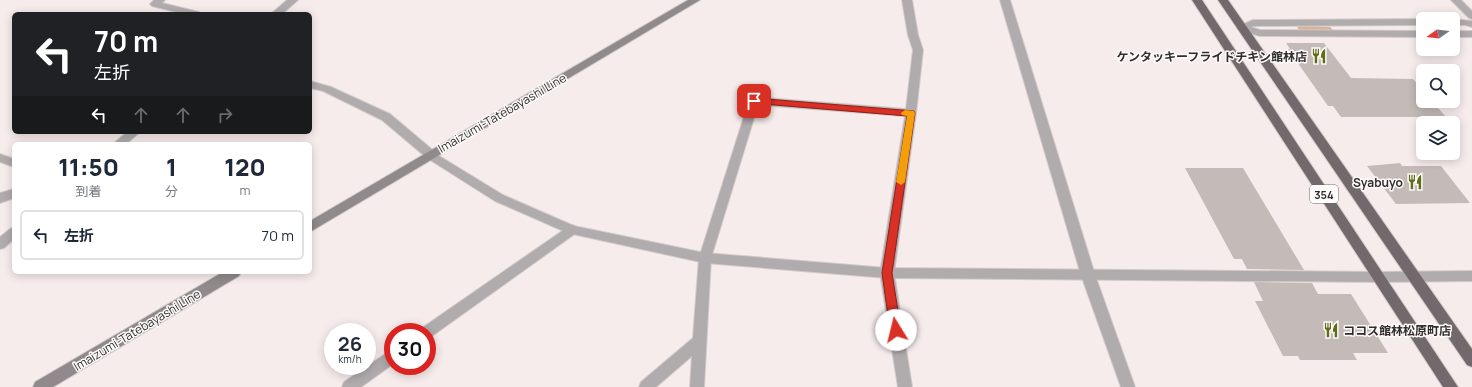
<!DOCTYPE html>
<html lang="ja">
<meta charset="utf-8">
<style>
body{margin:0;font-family:Manrope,"Noto Sans JP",sans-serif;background:#f2f2f3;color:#1f2937;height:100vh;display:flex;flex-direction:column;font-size:15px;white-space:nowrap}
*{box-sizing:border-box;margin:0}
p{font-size:13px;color:#747a83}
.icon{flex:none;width:22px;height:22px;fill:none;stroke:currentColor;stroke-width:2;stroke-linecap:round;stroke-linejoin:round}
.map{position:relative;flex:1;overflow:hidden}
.sheet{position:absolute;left:12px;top:142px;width:300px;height:132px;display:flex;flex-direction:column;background:#fff;border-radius:6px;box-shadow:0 2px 10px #0003}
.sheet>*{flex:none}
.guide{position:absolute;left:12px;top:12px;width:300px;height:122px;border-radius:6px;box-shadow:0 2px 10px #0003;background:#202124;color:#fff;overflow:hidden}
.needle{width:26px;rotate:256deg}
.controls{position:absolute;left:1416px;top:12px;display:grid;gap:8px}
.controls a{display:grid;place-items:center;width:44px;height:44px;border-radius:6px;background:#fff;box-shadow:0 2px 10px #0003;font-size:20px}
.speed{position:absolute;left:324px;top:323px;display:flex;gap:8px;font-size:20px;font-weight:700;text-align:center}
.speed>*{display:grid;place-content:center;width:52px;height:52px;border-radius:50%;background:#fff;box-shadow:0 2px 10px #0003;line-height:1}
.speed small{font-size:10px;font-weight:400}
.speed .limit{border:6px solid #d22;background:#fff;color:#111}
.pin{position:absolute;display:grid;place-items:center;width:34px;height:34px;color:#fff;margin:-17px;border-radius:8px;box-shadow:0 2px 6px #0006}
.me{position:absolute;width:44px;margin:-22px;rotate:351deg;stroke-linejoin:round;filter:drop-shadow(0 0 3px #0008)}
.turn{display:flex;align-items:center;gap:14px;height:84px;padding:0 16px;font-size:18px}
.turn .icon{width:52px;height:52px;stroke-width:2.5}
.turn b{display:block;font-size:28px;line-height:34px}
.lanes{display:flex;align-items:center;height:38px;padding:0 16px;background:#0003;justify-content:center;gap:20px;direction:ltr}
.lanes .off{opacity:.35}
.eta{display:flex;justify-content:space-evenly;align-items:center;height:68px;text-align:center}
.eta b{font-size:24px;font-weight:800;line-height:28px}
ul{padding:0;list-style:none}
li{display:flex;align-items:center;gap:12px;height:50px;margin:0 8px 6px;padding:0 8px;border:2px solid #e0e1e3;border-radius:6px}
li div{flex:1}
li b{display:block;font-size:15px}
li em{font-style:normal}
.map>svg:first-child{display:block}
</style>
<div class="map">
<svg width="1472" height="387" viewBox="0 0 1472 387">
<rect width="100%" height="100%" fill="#f7ecec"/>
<path fill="#d8b297" d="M1302 26 1330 27 1334 31 1306 32 1299 30 1297 27Z"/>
<path fill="#c4bab7" d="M1286 43H1324L1351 78 1413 79 1423 90V101H1432L1446 117H1341L1333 106H1328L1288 49H1290Z
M1400 163 1402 166H1441L1470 203 1396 204 1367 166Z
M1185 168H1243L1304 270 1247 269 1242 259H1234Z
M1254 282 1312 283 1318 294H1351L1388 353H1353L1357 360H1300L1298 356H1283L1255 301H1263Z"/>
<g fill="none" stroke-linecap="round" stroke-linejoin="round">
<defs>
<path id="service" d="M154 0H165L162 3 199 12 201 14H184L152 6 150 4Z
M1423 19V25L1255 26 1251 27 1260 30 1423 31V37L1260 36 1239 30 1237 28 1239 26 1253 20Z
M1453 19 1472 21V27L1465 25H1453Z
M1453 31H1472V37H1453Z
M310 81 331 87 390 114 435 152 437 155 435 158H427L382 120 323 91 310 88Z
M14 189V198L0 203V193Z"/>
<path id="minor" d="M902 0H912L918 35 923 50 916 113 894 273 912 387H898L880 273 905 116 758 105 711 258 704 387H690L692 356 656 387H639L641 382 693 338 699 258 750 98 754 97 906 109 913 50 908 35Z
M1000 0H1010L1095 275 1135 387H1121L1081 275Z
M1451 0H1461L1472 11V19L1469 18Z
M0 154 14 159V167L0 162Z
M572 225 576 227 578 230 576 233 432 336 427 338V332H420L422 328 568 227Z
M393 350V364L361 387H342L344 382 388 352Z"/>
<path id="tertiary" d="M287 0H298L282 14H271Z
M127 132H140L126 144H113Z
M431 151 503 195 574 226 705 253 887 268 1378 272 1472 271V281L1378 282 887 278 705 263 568 233 495 201 427 158 425 155 427 152Z
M14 227V239L4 248 0 249V237L10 229Z"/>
<path id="secondary" d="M688 0H700L310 232V221Z
M223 272H241L239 276 53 387H33L35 382Z"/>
<path id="trunk" d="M1192 0H1202L1458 387H1443Z
M1218 0H1228L1472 349V367L1467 365Z"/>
</defs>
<use href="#service" stroke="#d4caca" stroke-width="2"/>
<use href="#minor" stroke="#d4caca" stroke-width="2"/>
<use href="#tertiary" stroke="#d4caca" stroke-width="2"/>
<use href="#secondary" stroke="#d4caca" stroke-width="2"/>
<use href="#trunk" stroke="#d4caca" stroke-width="2"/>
<use href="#service" fill="#b0abac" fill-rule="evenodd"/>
<use href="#minor" fill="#b0abac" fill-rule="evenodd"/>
<use href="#tertiary" fill="#b0abac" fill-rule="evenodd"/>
<use href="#secondary" fill="#918a8c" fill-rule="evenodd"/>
<use href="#trunk" fill="#72696c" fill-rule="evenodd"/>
</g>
<path fill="#d93025" stroke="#8d1f18" d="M754 98 914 111 915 113 892 273 901 330 899 333 896 335 892 333 890 330 882 273 907 116 751 103V99Z"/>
<path fill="#f59e0b" d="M905 110 914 111 915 113 905 182 901 185 896 182 907 116 902 115 901 113Z"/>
<defs>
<symbol id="restaurant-bare" viewBox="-9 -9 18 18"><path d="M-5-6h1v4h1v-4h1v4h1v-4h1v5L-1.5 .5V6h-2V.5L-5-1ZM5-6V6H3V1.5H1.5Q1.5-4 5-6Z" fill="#5f6d18" stroke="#fefbfb" stroke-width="2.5" paint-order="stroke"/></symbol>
</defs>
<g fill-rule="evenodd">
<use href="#restaurant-bare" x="1308" y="45" width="22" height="22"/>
<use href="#restaurant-bare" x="1404" y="171" width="22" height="22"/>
<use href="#restaurant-bare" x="1320" y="319" width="22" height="22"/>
</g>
<g text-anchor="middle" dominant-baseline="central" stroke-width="3" stroke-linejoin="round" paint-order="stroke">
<rect fill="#fefbfb" stroke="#6f6b6b" stroke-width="1" x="1310" y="185" width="28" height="18" rx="3"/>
<g font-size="11" font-weight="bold" fill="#322d2d">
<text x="1324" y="194">354</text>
</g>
<g font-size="12" font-weight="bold" fill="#322d2d" stroke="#fefbfb" text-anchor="end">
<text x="1307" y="56">ケンタッキーフライドチキン館林店</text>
<text x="1403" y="182">Syabuyo</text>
<text x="1343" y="330" text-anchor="start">ココス館林松原町店</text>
</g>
<g font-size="12" fill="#322d2d" stroke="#fefbfb">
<text transform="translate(502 113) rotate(-30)">Imaizumi-Tatebayashi Line</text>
<text transform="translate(137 330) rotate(-31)">Imaizumi-Tatebayashi Line</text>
</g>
</g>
</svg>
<div class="controls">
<a><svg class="needle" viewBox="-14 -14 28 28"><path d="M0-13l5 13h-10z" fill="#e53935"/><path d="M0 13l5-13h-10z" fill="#747a83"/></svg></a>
<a><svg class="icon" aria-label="search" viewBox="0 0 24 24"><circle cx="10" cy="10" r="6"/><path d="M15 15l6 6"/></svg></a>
<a><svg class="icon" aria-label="layers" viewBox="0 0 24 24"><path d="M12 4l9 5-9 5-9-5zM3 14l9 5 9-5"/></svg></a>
</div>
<div class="speed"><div>26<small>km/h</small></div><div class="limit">30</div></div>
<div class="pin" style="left:754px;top:101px;background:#d93025"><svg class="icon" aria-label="arrive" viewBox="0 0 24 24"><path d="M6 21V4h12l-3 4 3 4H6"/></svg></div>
<svg class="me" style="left:896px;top:330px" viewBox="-20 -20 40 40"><circle r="19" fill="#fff"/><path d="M0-13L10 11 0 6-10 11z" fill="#d93025"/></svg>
<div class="guide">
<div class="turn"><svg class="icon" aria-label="left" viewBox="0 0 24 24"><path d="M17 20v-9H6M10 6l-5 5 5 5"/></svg><div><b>70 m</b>左折</div></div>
<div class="lanes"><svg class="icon" aria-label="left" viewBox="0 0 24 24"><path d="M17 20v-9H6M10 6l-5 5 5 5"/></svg><svg class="icon off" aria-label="ahead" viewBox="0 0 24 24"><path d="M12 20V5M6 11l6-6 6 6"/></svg><svg class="icon off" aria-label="ahead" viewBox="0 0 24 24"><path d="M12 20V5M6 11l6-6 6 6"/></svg><svg class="icon off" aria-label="right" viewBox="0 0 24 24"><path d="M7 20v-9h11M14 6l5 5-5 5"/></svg></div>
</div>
<section class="sheet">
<div class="eta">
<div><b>11:50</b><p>到着</p></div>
<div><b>1</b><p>分</p></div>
<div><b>120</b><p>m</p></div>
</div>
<ul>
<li><svg class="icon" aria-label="left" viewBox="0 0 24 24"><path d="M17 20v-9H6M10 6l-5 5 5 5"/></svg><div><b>左折</b></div><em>70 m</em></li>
</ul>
</section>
</div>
